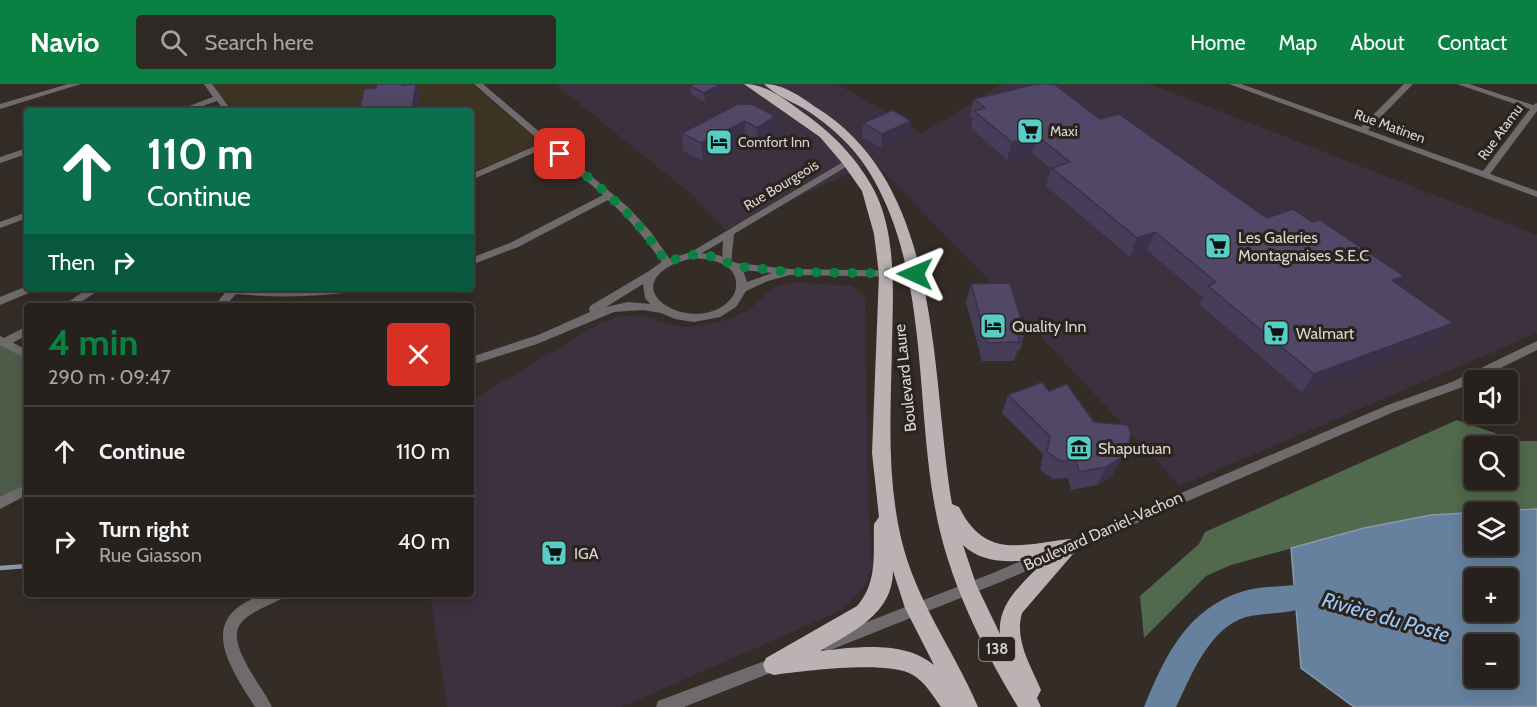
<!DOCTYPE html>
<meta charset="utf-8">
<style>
body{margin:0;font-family:Cabin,sans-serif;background:#2f2926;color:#f1f3f6;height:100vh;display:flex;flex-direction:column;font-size:22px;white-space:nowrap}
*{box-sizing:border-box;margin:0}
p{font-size:20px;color:#a4a3a4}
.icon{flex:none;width:33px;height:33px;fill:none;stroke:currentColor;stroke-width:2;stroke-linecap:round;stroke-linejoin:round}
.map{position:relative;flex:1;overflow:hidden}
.drawer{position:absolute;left:24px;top:219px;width:450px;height:294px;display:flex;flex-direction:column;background:#27211d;border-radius:6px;box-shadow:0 3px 15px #0003,0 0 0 2px #433e3b}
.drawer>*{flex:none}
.banner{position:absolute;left:24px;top:24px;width:450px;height:183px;border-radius:6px;box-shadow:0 3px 15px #0003,0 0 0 2px #433e3b;background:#0b6e4f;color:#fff;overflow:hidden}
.buttons{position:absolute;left:1464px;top:286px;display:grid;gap:12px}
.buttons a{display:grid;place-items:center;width:54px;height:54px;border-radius:6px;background:#27211d;box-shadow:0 3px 15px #0003,0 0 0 2px #433e3b;font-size:30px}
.pin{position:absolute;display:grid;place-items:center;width:51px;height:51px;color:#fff;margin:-26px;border-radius:12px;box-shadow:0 3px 9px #0006}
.me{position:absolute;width:66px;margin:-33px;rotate:271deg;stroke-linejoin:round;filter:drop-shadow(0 0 4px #0008)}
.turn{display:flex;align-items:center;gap:21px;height:126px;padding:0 24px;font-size:27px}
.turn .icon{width:78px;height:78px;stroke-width:2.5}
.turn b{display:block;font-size:42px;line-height:51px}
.then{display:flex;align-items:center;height:57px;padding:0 24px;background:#0003;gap:12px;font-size:22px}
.round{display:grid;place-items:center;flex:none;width:63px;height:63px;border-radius:6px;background:#2f2926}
.head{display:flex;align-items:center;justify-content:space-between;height:102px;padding:0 24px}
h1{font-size:36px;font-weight:800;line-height:45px;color:#0b8043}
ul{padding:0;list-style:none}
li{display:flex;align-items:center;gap:18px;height:90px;padding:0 24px;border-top:2px solid #433e3b}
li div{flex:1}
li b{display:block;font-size:22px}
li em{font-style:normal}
header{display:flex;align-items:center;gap:36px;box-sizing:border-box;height:84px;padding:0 30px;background:#0b8043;color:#fff}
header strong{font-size:28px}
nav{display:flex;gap:33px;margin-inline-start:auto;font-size:21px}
.search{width:420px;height:54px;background:#2f2926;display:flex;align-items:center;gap:15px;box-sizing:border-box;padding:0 21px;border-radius:6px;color:#a4a3a4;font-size:22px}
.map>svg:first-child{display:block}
</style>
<header>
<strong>Navio</strong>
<div class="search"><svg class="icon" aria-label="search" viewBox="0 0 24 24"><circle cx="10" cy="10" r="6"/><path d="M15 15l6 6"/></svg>Search here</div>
<nav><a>Home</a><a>Map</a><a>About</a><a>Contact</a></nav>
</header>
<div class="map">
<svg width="1537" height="623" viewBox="0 0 1537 623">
<rect width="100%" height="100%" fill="#342c27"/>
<path fill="#3d303f" d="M555 0H837L920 47V51L1002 0H1150L1537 151V249L1180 402 979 186 874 78 726 146 689 108Z
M797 198 852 202 865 213 868 419 872 483 865 501 844 525 622 623H447L430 510H471V317L600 239 622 232 638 231 682 243 702 242 726 236 750 225 771 205 783 200Z"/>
<path fill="#3e3424" d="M212 0H472L541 59 471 89V27H233Z"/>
<path fill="#4d5d4a" d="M0 256 27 271V348L25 351 27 356V405L0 419Z"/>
<path fill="#51694c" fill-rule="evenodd" d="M1457 336 1518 357H1537V425L1431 431 1364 444 1231 481 1206 492 1144 554 1140 512 1199 460 1205 448ZM1474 363H1508V396H1474Z"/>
<path fill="#66819e" stroke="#899aad" stroke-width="1.5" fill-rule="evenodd" d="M1537 425V623H1354L1301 584 1291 464 1364 444 1431 431ZM1474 429H1508V462H1474ZM1474 495H1508V528H1474ZM1474 561H1508V594H1474Z"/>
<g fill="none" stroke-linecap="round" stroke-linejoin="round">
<path stroke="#899aad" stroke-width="4.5" d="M0 484 27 482"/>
<path fill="#66819e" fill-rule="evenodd" d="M1295 501 1305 505 1310 514 1305 523C1286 531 1265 528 1246 533 1209 544 1191 592 1176 623H1144C1165 572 1187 524 1244 507 1260 502 1278 503 1295 501Z"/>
<path fill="#6f6a6b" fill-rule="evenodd" d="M68 0H81L0 25V20Z
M204 0H212L232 27H224L217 17 188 27H176L213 13Z
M474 0H483L629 124 650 147 672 178 671 180H663C647 157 630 135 608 116L518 163 471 181V174L510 159 603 111 547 63 471 96V90L542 59Z
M1229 0H1241L1361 43 1404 0H1413L1368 46 1483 87 1530 25 1457 0H1469L1533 21 1537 19V27L1490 90 1537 107V113Z
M27 64V70L0 79V73Z
M848 75 853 78 851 80 734 150 731 180H723L722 178 723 157 695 173H687L686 171Z
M27 128V134L0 144V138Z
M27 202V204H37L36 206 0 221V213Z
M89 204H102L75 222H62Z
M229 204 281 206 365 204 360 207C319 213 277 214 236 210L225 222H214Z
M27 242V251L7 262H0V256Z
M27 400V411L0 425V413Z
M262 510H283L281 515C268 522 251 527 241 539 224 559 264 604 272 623H255C241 600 211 560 228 534 235 522 250 516 262 510Z"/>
<path fill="#6f6a6b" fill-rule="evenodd" d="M691 168 718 171 736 179 790 185 915 187 920 190 915 193 790 191 768 197 746 207 736 223 720 233 694 238 675 235 661 229 643 226 614 228 537 260 471 281V273L538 251 590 228 589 225 590 222 649 187 663 177ZM692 174C709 175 738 178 736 202 736 208 733 213 728 218 694 250 620 210 670 182 676 178 685 177 692 174ZM743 186 772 189 747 198ZM643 200 645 214 650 220 628 218 606 223Z
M0 252 27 266V275L0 261Z
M1537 257V266L1460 304 1396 327 1003 497 828 567 823 565 820 560 823 555 993 489 1388 321 1452 298Z
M778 572 783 574 786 579 783 584 684 623H656L658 617Z"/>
<path fill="#bcb2b4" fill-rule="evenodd" d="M744 0C769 0 789 19 808 32 834 51 859 77 874 106 897 150 893 211 892 259 891 324 886 389 901 454 916 518 953 564 978 623H941C933 612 925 598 913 591 889 576 803 587 774 591L766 588 763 581 766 574 857 522C878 499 873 469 874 440L879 433 872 369 879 190 874 150 862 107 843 80 820 53ZM893 487 905 524 934 581C904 556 856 563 820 567 852 548 893 530 893 487Z
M764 0C784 0 801 13 817 24 944 103 930 290 952 420L959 423C985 475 1020 461 1069 455L1076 457 1079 463 1022 529C1014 556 1031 582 1041 606L1037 614 1041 623H1018C980 560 946 491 934 418 916 315 927 192 875 98 858 66 833 43 803 24 790 17 774 10 764 0ZM963 461C984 482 1019 478 1047 474 1027 496 997 517 1000 550L976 500Z"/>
</g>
<path fill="#463d59" d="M690 2 728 6 705 18 691 10Z
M974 15 1100 35 1267 134 1312 138 1404 192 1398 200 1453 239 1438 258 1302 308 1199 220 1203 214 1147 166 1130 173 1046 102 1051 85 1032 69 1007 76 971 44 973 34 970 32Z
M738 20 775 32V50L758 62 745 54 703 77 683 67 682 49Z
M863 39 910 50 881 64 862 53Z
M971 200 1025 248 1020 266H1018L1014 277H982L966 218Z
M1049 307 1094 338 1127 364 1112 392 1097 401 1071 406 1068 394 1053 395 1040 386 1043 370 1002 329 1008 311Z"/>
<path fill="#393248" d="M416 0 420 13 418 27H412Z
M721 0H728V6L705 18 704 9Z
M775 32V50L758 62 757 44Z
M745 37V54L703 77 701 59Z
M911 37 910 50 881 64 882 50Z
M1037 52 1032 69 1007 76 1012 58Z
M1155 148 1147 166 1130 173 1137 154Z
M1404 192 1390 211 1392 196Z
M1453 239 1438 258 1302 308 1314 290Z
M1127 364 1112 392 1097 401 1106 383Z"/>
<path fill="#514767" stroke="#393248" stroke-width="1.5" d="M377 0H404L403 1 416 0 412 27H359L364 5 376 4Z
M694 0H721L704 9 690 2Z
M1036 0H1054L1100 35 1119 30 1267 134 1293 125 1312 138 1320 136 1404 192 1392 196 1453 239 1314 290 1208 202 1216 198 1155 148 1137 154 1052 84 1070 78 1037 52 1012 58 974 27 985 24 974 15Z
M738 20H751L775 32 757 44 745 37 701 59 682 49Z
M893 26 911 37 882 50 863 39Z
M1010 199 1025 248H1017L1020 258 987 259 971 200Z
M1042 298 1049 307 1067 300 1094 338 1128 341 1131 351 1127 364 1121 374 1106 383 1079 388 1076 376 1060 377 1047 368 1050 352 1008 311Z"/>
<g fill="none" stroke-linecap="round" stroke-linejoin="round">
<path stroke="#0b8043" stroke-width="10" stroke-dasharray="0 18" d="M560 70C602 104 637 133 666 178L691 171H704L716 173 734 182 790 188 915 190"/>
</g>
<defs>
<symbol id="supermarket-square" viewBox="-11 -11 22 22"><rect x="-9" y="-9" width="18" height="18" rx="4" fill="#55cec6" stroke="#2a231e"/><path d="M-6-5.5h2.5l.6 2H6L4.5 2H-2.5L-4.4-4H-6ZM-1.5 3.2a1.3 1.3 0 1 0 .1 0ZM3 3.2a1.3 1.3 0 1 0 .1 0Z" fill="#111"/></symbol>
<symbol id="hotel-square" viewBox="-11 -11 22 22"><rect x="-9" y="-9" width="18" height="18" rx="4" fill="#55cec6" stroke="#2a231e"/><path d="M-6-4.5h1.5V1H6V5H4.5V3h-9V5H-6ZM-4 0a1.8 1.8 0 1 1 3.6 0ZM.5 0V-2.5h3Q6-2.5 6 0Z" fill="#111"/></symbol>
<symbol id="museum-square" viewBox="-11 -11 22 22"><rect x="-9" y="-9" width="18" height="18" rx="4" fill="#55cec6" stroke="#2a231e"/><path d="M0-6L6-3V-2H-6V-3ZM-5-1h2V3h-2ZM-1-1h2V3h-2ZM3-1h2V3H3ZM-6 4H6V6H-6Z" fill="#111"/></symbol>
</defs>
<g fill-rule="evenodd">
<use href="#supermarket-square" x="1015" y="32" width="30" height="30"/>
<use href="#hotel-square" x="704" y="43" width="30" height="30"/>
<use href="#supermarket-square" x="1203" y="147" width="30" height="30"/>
<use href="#hotel-square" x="978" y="227" width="30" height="30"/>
<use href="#supermarket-square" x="1261" y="234" width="30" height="30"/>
<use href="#museum-square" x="1064" y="349" width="30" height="30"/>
<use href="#supermarket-square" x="539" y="454" width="30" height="30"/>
</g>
<g text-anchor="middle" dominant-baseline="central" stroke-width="6" stroke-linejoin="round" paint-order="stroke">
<g font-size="14" fill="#dad5d1" stroke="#2a231e">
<text transform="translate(1390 42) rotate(20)">Rue Matinen</text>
<text transform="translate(1500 48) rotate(-54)">Rue Atamu</text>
<text transform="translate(781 101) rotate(-31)">Rue Bourgeois</text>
</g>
<g font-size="14" fill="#dad5d1" stroke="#2a231e" text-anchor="start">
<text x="1050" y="47">Maxi</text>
<text x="738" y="58">Comfort Inn</text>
</g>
<rect fill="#2a231e" stroke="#a5a09b" stroke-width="1.5" x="979" y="553" width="36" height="24" rx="4.5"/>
<g font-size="15" font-weight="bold" fill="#dad5d1">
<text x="997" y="565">138</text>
</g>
<g font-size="16" fill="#dad5d1" stroke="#2a231e" text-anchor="start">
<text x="1238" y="153">Les Galeries<tspan x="1238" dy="18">Montagnaises S.E.C</tspan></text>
<text x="1012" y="242">Quality Inn</text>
<text x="1296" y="249">Walmart</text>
<text x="1098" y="364">Shaputuan</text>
<text x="574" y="469">IGA</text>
</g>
<g font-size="16" fill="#dad5d1" stroke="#2a231e">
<text transform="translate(905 294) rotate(-96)">Boulevard Laure</text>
<text transform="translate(1103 447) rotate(-24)">Boulevard Daniel-Vachon</text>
</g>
<g font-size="21" font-style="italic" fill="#9ac8f9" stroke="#2a231e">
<text transform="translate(1386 533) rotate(16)">Rivière du Poste</text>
</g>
</g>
</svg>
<div class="buttons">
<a><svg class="icon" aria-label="sound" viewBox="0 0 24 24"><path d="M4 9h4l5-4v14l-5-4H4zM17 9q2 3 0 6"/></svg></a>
<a><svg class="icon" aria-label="search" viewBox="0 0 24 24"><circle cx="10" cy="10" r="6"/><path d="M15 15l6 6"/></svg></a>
<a><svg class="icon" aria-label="layers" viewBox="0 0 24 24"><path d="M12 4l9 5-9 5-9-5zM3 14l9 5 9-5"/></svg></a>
<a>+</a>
<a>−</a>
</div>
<div class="pin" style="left:560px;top:70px;background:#d93025"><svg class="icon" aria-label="arrive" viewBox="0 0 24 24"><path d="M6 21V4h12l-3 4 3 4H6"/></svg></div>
<svg class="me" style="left:915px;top:190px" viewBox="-20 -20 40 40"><path d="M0-17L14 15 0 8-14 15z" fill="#0b8043" stroke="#fff" stroke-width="4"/></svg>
<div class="banner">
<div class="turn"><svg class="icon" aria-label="ahead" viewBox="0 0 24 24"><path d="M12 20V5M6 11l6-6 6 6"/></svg><div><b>110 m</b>Continue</div></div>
<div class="then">Then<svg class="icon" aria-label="right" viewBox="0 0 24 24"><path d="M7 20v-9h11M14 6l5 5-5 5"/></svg></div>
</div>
<section class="drawer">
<div class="head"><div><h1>4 min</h1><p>290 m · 09:47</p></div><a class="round" style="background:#d93025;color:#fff"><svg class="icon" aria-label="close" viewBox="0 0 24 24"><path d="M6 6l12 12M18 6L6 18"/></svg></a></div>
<ul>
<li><svg class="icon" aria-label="ahead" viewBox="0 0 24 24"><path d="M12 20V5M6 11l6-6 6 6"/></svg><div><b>Continue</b></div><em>110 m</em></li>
<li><svg class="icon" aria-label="right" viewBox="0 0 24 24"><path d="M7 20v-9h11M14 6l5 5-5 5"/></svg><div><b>Turn right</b><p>Rue Giasson</p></div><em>40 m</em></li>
</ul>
</section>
</div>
